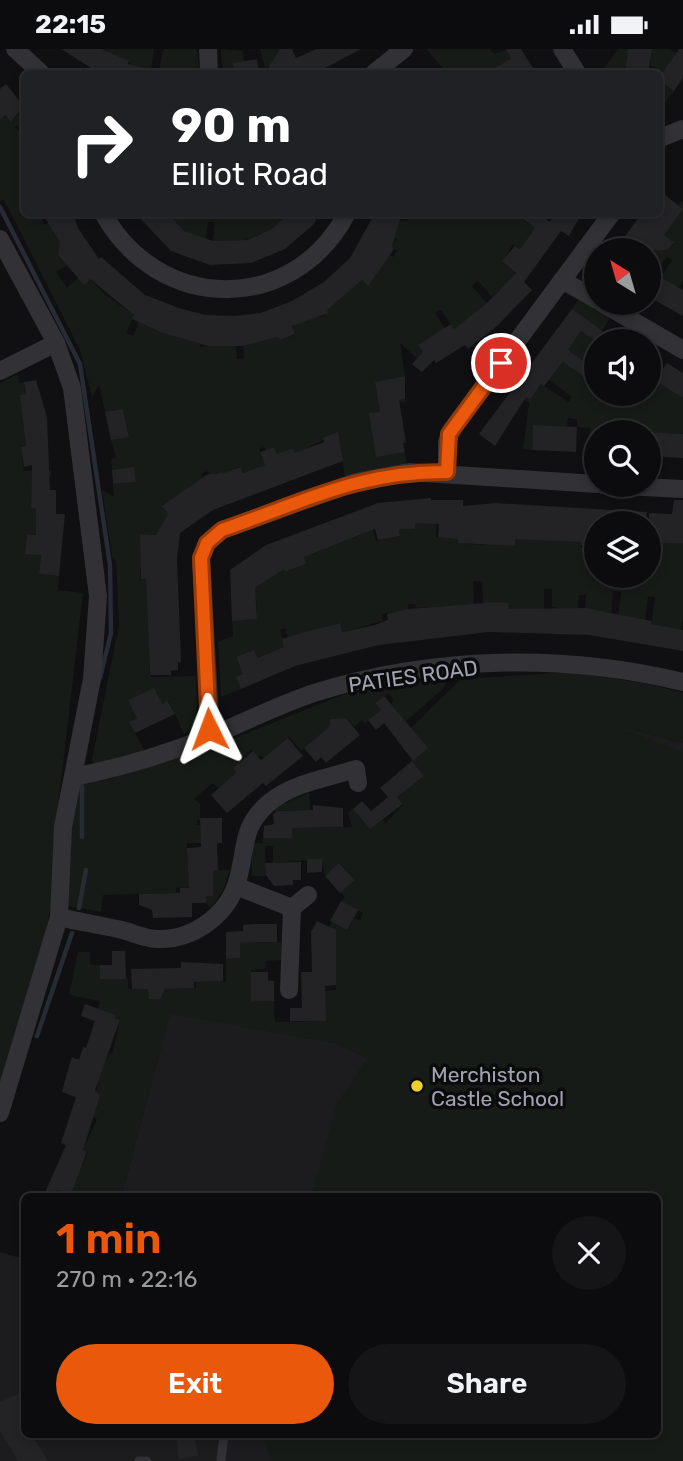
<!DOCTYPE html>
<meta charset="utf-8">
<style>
body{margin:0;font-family:Rubik,sans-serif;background:#151416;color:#f1f3f6;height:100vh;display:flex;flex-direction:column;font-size:26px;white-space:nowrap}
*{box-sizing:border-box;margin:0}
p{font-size:23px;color:#9a9b9d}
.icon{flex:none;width:38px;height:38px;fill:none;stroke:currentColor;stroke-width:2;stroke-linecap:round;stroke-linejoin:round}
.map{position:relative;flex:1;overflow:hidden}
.panel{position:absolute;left:21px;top:1144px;width:640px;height:245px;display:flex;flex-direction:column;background:#0c0b0d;border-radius:10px;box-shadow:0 4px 10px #0003,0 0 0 2px #2c2b2e}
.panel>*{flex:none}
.hud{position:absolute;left:21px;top:21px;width:642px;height:147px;border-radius:10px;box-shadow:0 4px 10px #0003,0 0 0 2px #2c2b2e;background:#202124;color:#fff;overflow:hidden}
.needle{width:46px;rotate:323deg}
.tools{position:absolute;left:584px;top:189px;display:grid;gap:14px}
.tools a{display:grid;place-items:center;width:77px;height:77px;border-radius:50%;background:#0c0b0d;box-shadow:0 4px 10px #0003,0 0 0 2px #2c2b2e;font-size:35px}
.pin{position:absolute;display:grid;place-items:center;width:60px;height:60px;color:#fff;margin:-30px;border:4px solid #fff;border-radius:50%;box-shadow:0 2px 7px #0007}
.me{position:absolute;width:77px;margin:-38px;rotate:357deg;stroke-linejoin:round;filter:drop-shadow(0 0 5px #0008)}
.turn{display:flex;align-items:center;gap:24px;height:147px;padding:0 35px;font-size:32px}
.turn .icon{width:91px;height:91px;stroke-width:2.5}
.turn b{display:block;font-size:49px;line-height:60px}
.round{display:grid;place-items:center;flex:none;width:74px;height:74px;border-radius:37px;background:#151416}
.headline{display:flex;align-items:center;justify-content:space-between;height:119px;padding:0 35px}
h1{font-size:42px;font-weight:600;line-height:52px;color:#ea580c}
.action{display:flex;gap:14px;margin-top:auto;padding:14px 35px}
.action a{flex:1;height:80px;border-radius:42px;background:#ea580c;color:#fff;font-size:28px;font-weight:600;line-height:80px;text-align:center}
.action a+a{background:#151416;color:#f1f3f6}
.status{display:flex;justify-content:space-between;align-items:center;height:49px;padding:0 35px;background:#0c0b0d;direction:ltr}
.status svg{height:19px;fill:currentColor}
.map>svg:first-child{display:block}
</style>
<div class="status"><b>22:15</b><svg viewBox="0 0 49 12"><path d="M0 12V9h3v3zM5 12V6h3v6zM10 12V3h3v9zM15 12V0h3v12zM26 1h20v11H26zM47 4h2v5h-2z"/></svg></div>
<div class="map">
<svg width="683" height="1412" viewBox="0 0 683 1412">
<rect width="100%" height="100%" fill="#100f11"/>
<path fill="#1c1c1e" d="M606 674 683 694V1412H0V1203L24 1210V1386H658V1148H121L170 964 335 994 367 1009Z"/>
<path fill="#161b18" d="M102 0H154L151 21 129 16 130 13Z
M163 0H197L199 24H186V21L178 20 176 24 159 22Z
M221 0 242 2 246 21 223 24Z
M260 0H283L278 15 265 19Z
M426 0H490L494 5 509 0 511 9 493 21 495 24H447Z
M618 0H640L627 6 625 24H600Z
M644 0H670L676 4 660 31 656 18 650 17 652 1Z
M660 32 674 42 660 60Z
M0 65 12 72 18 65 24 72 15 78 19 83 24 78V164L40 165 44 176 51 173 52 180 64 198 58 206 63 212 74 213 56 223 67 239 78 229 84 236 90 230 104 245 134 266 126 284 133 287 140 270 164 284 193 293 200 288V298H208V289L235 290 237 310 244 309 243 295 270 286 271 290 278 288 280 291 295 286 292 277 316 264 320 269 328 264 326 259 362 231 368 236 383 202 393 208 397 202 392 198 397 190 390 185 397 172 408 171 410 165H525L522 170 535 179 520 200 513 195 503 213 516 225 492 248 478 232 472 237 487 254 454 280 441 261 435 264 453 291 419 296 422 302 427 299 422 314 400 294 405 327 375 333 379 354 405 350 406 353 397 354V360L369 365 405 403 407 416 371 421 345 428 338 383 304 401 312 424 305 413 299 415 293 399 285 402 287 407 279 410 274 398 266 401 264 398 259 400 265 416 244 424 240 418 234 420 236 425 223 430 217 423 212 427 213 434 208 422 201 425 210 449 163 458 178 480 176 487 140 485V496L147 497 146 518 140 519 141 530H146L149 596H160V606L149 607 150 628 196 627 197 677 184 685 169 652 162 655 147 642 129 651 137 669 129 673 145 702 95 717 92 711 119 576 116 512 112 507 102 441 114 448 113 435 136 433 134 419 112 421 111 410 116 409 111 391 129 387 123 360 105 363 99 336 92 348 80 301 4 151 0 152Z
M683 152V231L679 239 661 228 672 211 667 208 649 232V201H645L656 187 670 197 673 192 659 182 681 164 679 154Z
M167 165H290L280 192 267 182 245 191 239 201V191L213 192 215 173H208L206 190 183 182Z
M579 250 610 269 596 292 597 345H641L647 350 657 333 683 349V385L599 381 597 393 589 392 590 379 577 378V370L568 369 566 389 552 377 534 376 532 401 523 400 529 354 512 342 513 339 530 351 541 335 569 353 572 348 549 331 563 313 584 328 590 317 567 301 588 273 572 260Z
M18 325 19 334 24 333C27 356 23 376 26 397L21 398 24 422H51V427H32L31 459H36V471H49L50 487 27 485 25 504 41 506 39 525 59 527 58 541 83 544 59 750 52 852 44 890 0 1042V334Z
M437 463 436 488 449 489 450 476 466 495 487 496 489 475 516 473 581 489V499L592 496 593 484H597V527H649L650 494 660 495 683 477V570L680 581 660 577 650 585 655 548 648 547 645 571 618 568 621 543 613 542 611 567 585 560 586 546H579L578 564 552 558V540H544V561L518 565 483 554 482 532 473 533 474 555 416 559 415 555H408L409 571 399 563 382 565 383 572 342 583 339 574 320 579 327 609 315 612 308 592 299 584 292 587 294 592 289 593 285 579 280 581 290 619 279 624 265 606 258 609 254 601 236 608 243 625 237 628 241 640 221 648 218 593 233 587 232 572 257 570 256 548H253L249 527 257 538 268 530 265 524 274 494 285 523 306 515 299 495 312 505 368 483 371 474 376 492 400 487 396 465 415 480V474H430Z
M571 623 649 635 683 644V694L616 677 683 703V1412H272L262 1386H658V1148H311L337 1054 367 1009 335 994 170 965 121 1148H54L57 1141 71 1146 88 1103 83 1101 97 1070 93 1068 100 1047 96 1045 100 1015 104 1016 109 1004 112 1005 120 971 115 969 116 966 98 960 100 952 69 946 78 903H90V916H100V930H128V940H148L149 950H160L161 940 196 939V933L226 932V910L240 909V894L281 893 282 911 266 912 265 920 251 921V953L274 952 275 973 325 972V942L336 941V893H321L332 873 347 881 354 869 360 871 363 864 342 853 344 848 341 843 354 831 340 814 325 827 321 810 273 814V797H265L266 827H252V794H262L263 789H291V772L298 771 297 761 273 762V759L309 744 312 779 352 778 348 764 353 760 370 780 382 770 386 774 403 755 397 748 408 738 397 725 401 721 413 735 424 727 411 711V679L461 630Z
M448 628 444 639 405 673 391 655 394 651 388 644 375 654 381 661 365 674 362 671 354 678 346 669 339 675 332 670 330 675 333 680H327L301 702 289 688 264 709 261 706 258 708 251 701 234 718 239 725 218 739 213 734 194 750 200 755V771H197V776H200L201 787H212V794H187L188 816H207V821H230L223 841 211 859 206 854 205 838 176 839V844L103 846 101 863 68 857 70 781 79 735 113 729 210 695 212 698 342 646Z"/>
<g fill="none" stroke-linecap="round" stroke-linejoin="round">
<path stroke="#262b34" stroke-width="4.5" d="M0 158 80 315 110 516 111 584 100 629
M82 737V788
M79 859 86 821
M37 987 72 884"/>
</g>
<path fill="#232225" d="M61 0H102L129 12 128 15 149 20 148 24H99Z
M280 0H292L296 9 317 0H361L316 24H265Z
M506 0H521L536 24H487L511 9Z
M628 0H652L648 24H625Z
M679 0H683V29L674 42 660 32V27Z
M257 10 259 24H235L233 14Z
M6 35 24 57 11 73 5 66 0 71V40Z
M660 142 683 160 664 186 674 193 667 201H615L642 164H660Z
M42 164H73L78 179 99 210 101 208 145 246 179 259 205 266 235 267 261 264 292 252 324 233 350 209 375 164H402L392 198 394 200 368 237 362 231 327 261 329 264 292 277 295 285 280 291 278 288 243 297H208L163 284 132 270 134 266 90 230 84 236 58 206 60 193Z
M135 164H167L184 182 213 192 247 191 272 180 290 164H319L314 175 285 200 251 214 210 216 171 202Z
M515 164H538L550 173 555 164H572L579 169 569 187 561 182 524 233 532 241 497 277 468 300 465 296 436 314 434 311 422 323 412 315 423 303 418 296 451 275 454 280 487 254 516 224 502 212 515 197 520 200 535 179Z
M659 227 683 241V267L649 248Z
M572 260 616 292H597L581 282 568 301 590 317 584 328 563 313 544 337 541 335 530 351 526 348 495 397 479 385Z
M649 313 662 321 667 314 683 324V349L657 333 649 346Z
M405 327V350L399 351 406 393 403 394 405 403 376 408 369 364 380 363 375 333Z
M36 331 47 368 50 441H56V465H65L59 527 39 525 41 506 25 505 27 485 36 486V459H31L32 416 24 418 21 398 26 397 20 346 26 345 24 333Z
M123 360 129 388 111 391 105 363Z
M533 376 577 378 576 403 532 401Z
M338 383 343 412 213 461 180 484 177 509 181 613H178V621L171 622V626H150L146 530H141L140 485 156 486 168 465 162 457 208 425 224 424 241 418 243 424 265 416 260 403 274 398 277 405 293 399 295 404 324 393 323 389Z
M649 383 683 385V409L649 407Z
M134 418 136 433 113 435 112 421Z
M431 449V451H463V457L495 454 647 463 646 474H597L592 497 581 496V493L515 490V497L458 494V490L438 488 439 475 415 474V480H399L400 487 378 491 375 480 304 508 306 515 285 523 284 520 255 539 257 570 232 572 230 521 266 496 378 454Z
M674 451H683V494H649V464L672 465Z
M496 553 508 554 509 560 585 559 652 572 651 575 683 581V602L589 586 489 583 379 596 295 617 241 640 236 628 243 625 236 608 254 601 258 609 284 598 282 590 301 584 340 574 342 583 375 576 388 571 387 565 408 560Z
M154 639 162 655 168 652 175 665 135 684 129 673 137 669 128 651Z
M384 647 428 699 413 712 384 674 376 681 368 671 381 661 375 654Z
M346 669 360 686 326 714 321 708 316 713 304 699 330 677V670Z
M288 689 303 707 266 737 263 734 227 764 211 746 237 723 233 719 253 702 261 711Z
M412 712 424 727 397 748 403 755 370 780 353 760 362 752 371 762 388 748 380 739Z
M313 756 343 759V778L292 779V789H263L264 777 274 775 273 765 277 762 313 761Z
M200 769H222V794H217L218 821H213V847H206V854H192V868L153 869 152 861 139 856V845L180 844V839H189L187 799 201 798Z
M307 810H322V823L307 824Z
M301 813V831H293V836L274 837 266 826 265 814Z
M339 814 355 831 340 844 325 827Z
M341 852 358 861 347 881 330 872Z
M317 872 336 881V936L325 937 326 972H290V959H302L301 923H312L311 883Z
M254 875H277V893L240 894V909L226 910V883L243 882V876Z
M112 902H125L126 930H100V916H112Z
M181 913 223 915V932L194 933V939L165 940 160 950H149L148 940H132L131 920 181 919Z
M251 923H268V932H274V952L251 953Z
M85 955 116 966 115 969 120 971 95 1041 100 1047 83 1101 87 1103 71 1146 57 1141 54 1148H43L66 1096 61 1094 76 1048 62 1043 67 1024 72 1008 79 1011 83 998 86 999 95 972 81 967Z
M24 1342V1386H30L36 1393 48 1412H18L0 1382V1353Z
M176 1386H194L198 1407 179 1410Z"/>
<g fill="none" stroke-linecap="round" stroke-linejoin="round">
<path stroke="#313136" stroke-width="9" d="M139 1412H147
M221 1412 224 1386"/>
<path stroke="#313136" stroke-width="18" d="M15 0 41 24
M208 0 209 24
M562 0 577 24
M374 24 404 0
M660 89 683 80
M103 164C158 264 293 267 347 164
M0 190 56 294 72 339 98 547 92 630 63 778 59 868 0 1064
M562 231 597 251
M602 254 683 301
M0 322 56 294
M447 423V393L452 380 612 164
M603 436 683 440
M211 687 201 509 207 494 222 481 356 433 409 423 597 435
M73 728C120 719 166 705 211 687 245 673 278 656 314 644 432 607 564 604 683 633
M236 837 292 859 289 941
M292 859 308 846
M59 868C80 873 101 876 122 881 134 884 146 890 158 890 194 891 229 865 238 830 247 797 241 777 270 753 293 734 328 729 356 720L358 734"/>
</g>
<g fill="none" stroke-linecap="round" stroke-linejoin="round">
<defs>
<path id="route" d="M209 680 201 509 207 494 222 481C301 454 360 422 447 423L449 385 501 314"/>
</defs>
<use href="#route" stroke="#983908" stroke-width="18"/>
<use href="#route" stroke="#ea580c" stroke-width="12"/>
</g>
<circle fill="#efd129" stroke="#0b0b0c" stroke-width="2.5" cx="417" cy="1037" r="7"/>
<g text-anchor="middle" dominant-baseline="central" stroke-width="7" stroke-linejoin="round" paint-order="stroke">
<g font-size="21" fill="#a1a3b2" stroke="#0b0b0c">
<text transform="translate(413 627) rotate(-8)">PATIES ROAD</text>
</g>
<g font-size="21" fill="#a1a3b2" stroke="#0b0b0c" text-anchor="start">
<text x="431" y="1025">Merchiston<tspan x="431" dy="24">Castle School</tspan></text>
</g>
</g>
</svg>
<div class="tools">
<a><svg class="needle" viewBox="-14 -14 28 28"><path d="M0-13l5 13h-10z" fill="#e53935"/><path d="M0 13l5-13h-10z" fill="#9a9b9d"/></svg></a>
<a><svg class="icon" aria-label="sound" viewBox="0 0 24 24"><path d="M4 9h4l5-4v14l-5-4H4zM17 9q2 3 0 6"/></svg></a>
<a><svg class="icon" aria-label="search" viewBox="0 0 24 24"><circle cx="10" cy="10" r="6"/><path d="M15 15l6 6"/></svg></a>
<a><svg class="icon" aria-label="layers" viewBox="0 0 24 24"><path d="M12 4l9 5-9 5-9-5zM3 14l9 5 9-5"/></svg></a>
</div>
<div class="pin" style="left:501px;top:314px;background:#d93025"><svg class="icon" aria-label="arrive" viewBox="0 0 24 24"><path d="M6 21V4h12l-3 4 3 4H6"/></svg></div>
<svg class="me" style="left:209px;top:680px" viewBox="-20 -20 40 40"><path d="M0-17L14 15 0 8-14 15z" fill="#ea580c" stroke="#fff" stroke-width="4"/></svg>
<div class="hud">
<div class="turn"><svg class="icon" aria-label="right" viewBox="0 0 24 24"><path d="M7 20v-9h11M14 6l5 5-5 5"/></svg><div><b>90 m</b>Elliot Road</div></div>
</div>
<section class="panel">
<div class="headline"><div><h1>1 min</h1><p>270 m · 22:16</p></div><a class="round"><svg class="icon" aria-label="close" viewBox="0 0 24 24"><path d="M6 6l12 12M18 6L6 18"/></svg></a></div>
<div class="action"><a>Exit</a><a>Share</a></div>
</section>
</div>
